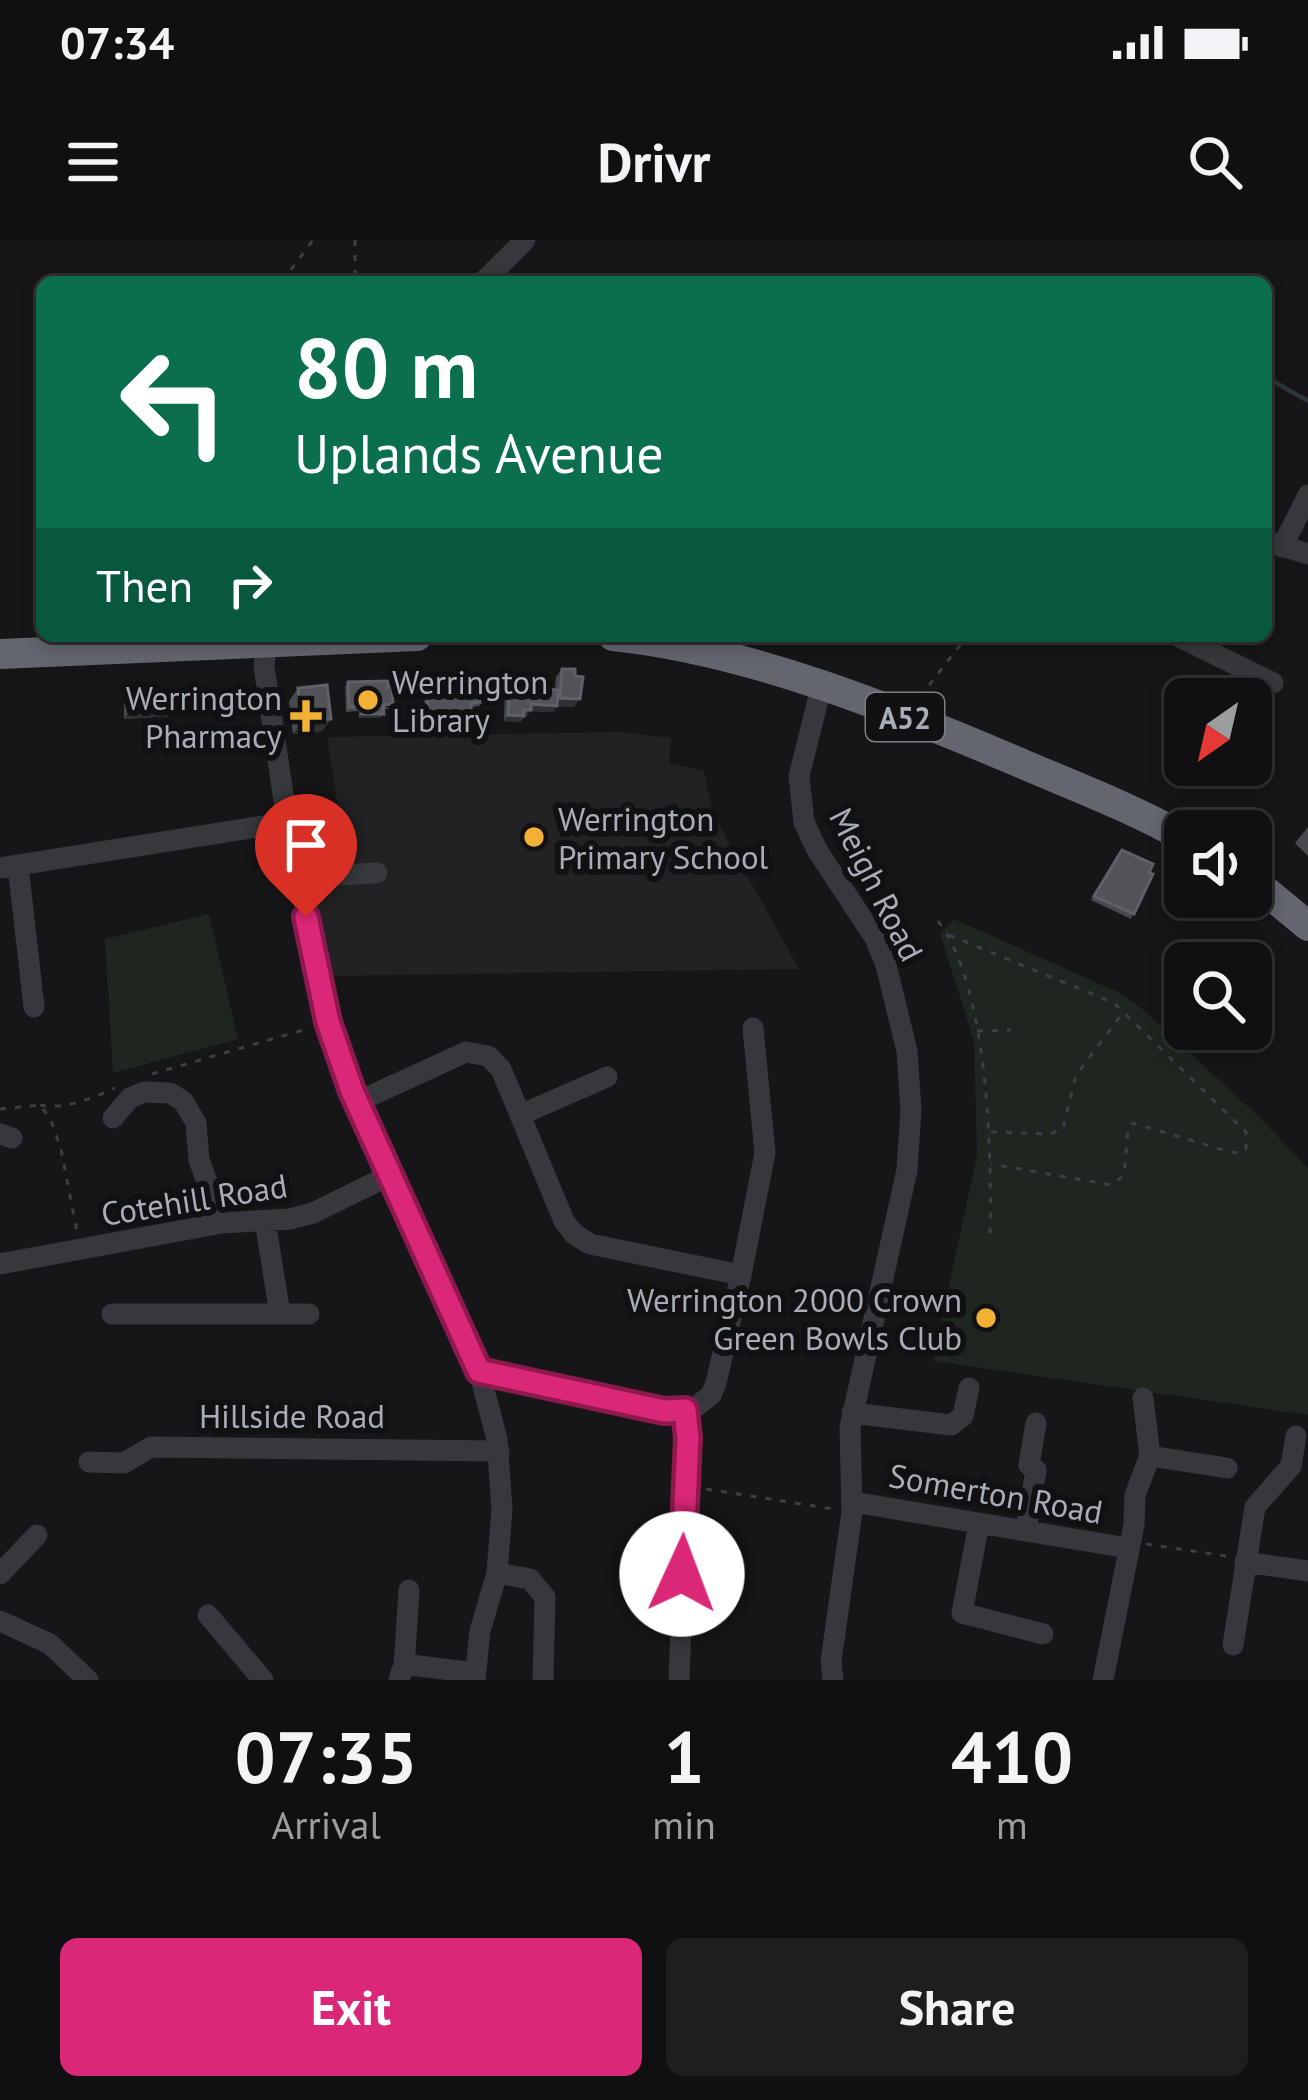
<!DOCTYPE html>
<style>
body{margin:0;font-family:"PT Sans",sans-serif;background:#1e1e20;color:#f1f3f6;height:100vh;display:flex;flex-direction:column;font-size:45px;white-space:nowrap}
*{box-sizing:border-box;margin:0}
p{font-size:39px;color:#9c9d9f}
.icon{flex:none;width:66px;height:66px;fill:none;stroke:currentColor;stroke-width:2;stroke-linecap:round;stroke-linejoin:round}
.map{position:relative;height:1440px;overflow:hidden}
.side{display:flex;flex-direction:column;background:#101012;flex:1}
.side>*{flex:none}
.guide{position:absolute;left:36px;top:36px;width:1236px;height:366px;border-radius:18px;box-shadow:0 6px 18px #0003,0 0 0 3px #303032;background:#0b6e4f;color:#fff;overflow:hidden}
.needle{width:78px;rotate:214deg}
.fabs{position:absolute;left:1164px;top:438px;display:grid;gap:24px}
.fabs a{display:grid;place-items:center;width:108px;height:108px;border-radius:18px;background:#101012;box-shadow:0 6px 18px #0003,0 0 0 3px #303032;font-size:60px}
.pin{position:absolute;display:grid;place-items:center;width:102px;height:102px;color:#fff;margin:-123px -51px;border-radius:50% 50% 50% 0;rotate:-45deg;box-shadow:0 0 12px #0007}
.pin .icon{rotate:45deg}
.me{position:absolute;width:132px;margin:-66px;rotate:2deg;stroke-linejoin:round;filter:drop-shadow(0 0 9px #0008)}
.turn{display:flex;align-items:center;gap:42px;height:252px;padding:0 60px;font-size:54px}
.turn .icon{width:156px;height:156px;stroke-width:2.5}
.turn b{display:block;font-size:84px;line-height:102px}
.then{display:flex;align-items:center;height:114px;padding:0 60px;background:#0003;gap:24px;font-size:45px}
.eta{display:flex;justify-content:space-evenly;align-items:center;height:204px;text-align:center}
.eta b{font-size:72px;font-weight:700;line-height:84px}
.action{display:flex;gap:24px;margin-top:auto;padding:24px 60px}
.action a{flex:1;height:138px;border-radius:18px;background:#db2777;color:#fff;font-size:48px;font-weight:700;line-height:138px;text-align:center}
.action a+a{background:#1e1e20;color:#f1f3f6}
.status{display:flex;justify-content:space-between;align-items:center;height:84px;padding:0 60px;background:#101012;direction:ltr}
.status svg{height:33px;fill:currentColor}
header{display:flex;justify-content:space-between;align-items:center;height:156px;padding:0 60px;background:#101012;font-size:54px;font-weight:700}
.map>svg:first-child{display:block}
</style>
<div class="status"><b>07:34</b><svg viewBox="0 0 49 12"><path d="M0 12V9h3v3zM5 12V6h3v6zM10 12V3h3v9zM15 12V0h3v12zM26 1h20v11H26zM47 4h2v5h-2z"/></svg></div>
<header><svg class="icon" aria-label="menu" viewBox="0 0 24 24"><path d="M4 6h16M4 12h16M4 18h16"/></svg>Drivr<svg class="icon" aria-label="search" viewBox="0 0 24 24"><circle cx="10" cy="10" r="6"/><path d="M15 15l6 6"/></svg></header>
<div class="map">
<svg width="1308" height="1440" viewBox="0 0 1308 1440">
<rect width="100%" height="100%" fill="#161618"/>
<path fill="#222225" d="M620 492 671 498 669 523 704 531 713 574 799 729 329 736 307 623 346 619 327 497Z"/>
<path fill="#1e261f" d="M209 674 238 799 113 833 105 699Z
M954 679 1122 754 1139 766 1257 875 1308 928V1175L933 1121 977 915 974 801 940 694Z"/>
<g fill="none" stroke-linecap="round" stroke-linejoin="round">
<path stroke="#2c353c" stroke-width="4.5" d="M1266 137 1308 161"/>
<path stroke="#3d3f44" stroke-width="3" stroke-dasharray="6 9" stroke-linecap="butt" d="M355 0V42
M282 42 313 0
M920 457 967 396
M938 681C989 747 992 916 990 998
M949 695 1114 763 1246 892V909L1241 913 1230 912 1133 883 1128 890 1124 935 1112 945 991 924
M977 791 1011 790
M152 834 310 788
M40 865C64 870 93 858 115 848
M0 869 40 865 51 880 61 909 77 992
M991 892 1050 894 1063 889 1076 835 1122 774
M706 1249 833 1269
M1146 1304 1226 1316"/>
<path stroke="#37383d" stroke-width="21" d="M483 42 525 0
M1266 301 1308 314
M1282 307 1308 255
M267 396 264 426 284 561 329 782 352 851 479 1131 497 1199 502 1269 497 1333 480 1391 475 1440
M1178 396 1273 443
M821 448 799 536 804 582 817 610 875 698 886 725 907 811 911 870 907 930 850 1187 852 1272 831 1421 833 1440
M18 626 34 767
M0 628 288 582
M298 637 377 633
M357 862 466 812 488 816 501 829 564 981 574 994 590 1004 741 1035 716 1143 711 1155 697 1166 672 1172 479 1131
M520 875 607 837
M113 878 130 858 144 852 170 853 183 861 196 883 199 920 222 983
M0 894 12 898
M265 981 280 1074
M0 1024 222 983 290 979 313 973 390 935
M741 1035 765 913 753 788
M112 1074H309
M852 1173 951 1185 963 1176 969 1148
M1150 1216 1227 1228
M89 1222 124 1223 151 1207 499 1211
M853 1262 1128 1308
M979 1283 962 1373 1043 1394
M1026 1291 1036 1230 1029 1225 1036 1183
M1245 1322 1308 1331
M497 1333 530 1339 545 1357 543 1440
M0 1334 37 1295
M208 1375 263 1440
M0 1381 50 1404 88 1440
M1233 1405 1255 1267 1291 1226 1296 1196
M404 1428 409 1350
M399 1440 402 1430 411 1425 475 1433
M679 1440 688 1197 685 1170
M1103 1440 1134 1285 1135 1255 1150 1216 1143 1158"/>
<path stroke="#63666e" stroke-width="30" d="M613 396C750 410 899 471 1025 525 1079 548 1134 569 1185 598
M0 414 417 396
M1251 639 1308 686"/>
</g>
<path fill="#47494d" d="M562 429 574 467 557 466 553 472 530 471 520 482 504 481 505 452 510 446 555 449 556 437Z
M348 442 390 469H384L381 478H359V471L346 472 345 447Z
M436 444 482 462 479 466 471 467 469 491 414 493 413 476 416 472H425L424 454 427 449H433Z
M298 448 331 479 322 491 293 494 289 461Z
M130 455 170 476 124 479V463Z
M1308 587V616L1295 603Z
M1122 610 1149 633 1131 679 1091 660Z"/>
<path fill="#2f3033" d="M560 458 580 459 574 467 557 466 553 472 530 471 527 476H520L531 464 555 466Z
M176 467 170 476 124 479 130 470Z
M362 474H384L381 478H359Z
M508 475 524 476 520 482 504 481Z
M331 479 322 491 293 494 302 482Z
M472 487 469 491 414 493 417 489Z"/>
<path fill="#525359" stroke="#5f6168" stroke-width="3" d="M562 429H575V436L583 437 580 459 560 458Z
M388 441V447L392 446 393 464 383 465 384 474H362V467H349L348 442Z
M481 442 482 462 471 463 472 487 417 489 416 472H428L427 449H436V444Z
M327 445 331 479 302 482 298 448Z
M510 446 558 450 557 466 531 464V470H524V476L508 475Z
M172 453 176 467 130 470V455Z
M1122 610 1153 624 1149 633 1153 634 1134 674 1094 656Z"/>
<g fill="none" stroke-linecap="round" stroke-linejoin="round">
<defs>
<path id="route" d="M306 677 328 782 352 851 479 1131 664 1171 685 1170 688 1198 682 1334"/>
</defs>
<use href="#route" stroke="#8e194d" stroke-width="30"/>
<use href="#route" stroke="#db2777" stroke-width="21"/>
</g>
<g fill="#f2b134" stroke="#111113" stroke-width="4.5">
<circle cx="368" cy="460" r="12"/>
<path d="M300 458h12v12h12v12h-12v12h-12v-12h-12v-12h12z"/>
<circle cx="534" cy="597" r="12"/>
<circle cx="986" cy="1078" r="12"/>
</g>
<g text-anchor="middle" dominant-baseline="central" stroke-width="12" stroke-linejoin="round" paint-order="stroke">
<rect fill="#111113" stroke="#7b7e86" stroke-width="3" x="866" y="453" width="78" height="48" rx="9"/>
<g font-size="30" font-weight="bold" fill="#a8adb8">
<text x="905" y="477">A52</text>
</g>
<g font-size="33" fill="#a8adb8" stroke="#111113" text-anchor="start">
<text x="392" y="441">Werrington<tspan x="392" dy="38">Library</tspan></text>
<text x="282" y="457" text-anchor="end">Werrington<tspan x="282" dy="38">Pharmacy</tspan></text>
<text x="558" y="578">Werrington<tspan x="558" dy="38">Primary School</tspan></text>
<text x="962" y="1059" text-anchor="end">Werrington 2000 Crown<tspan x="962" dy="38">Green Bowls Club</tspan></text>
</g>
<g font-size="33" fill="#a8adb8" stroke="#111113">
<text transform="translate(877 644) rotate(63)">Meigh Road</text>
<text transform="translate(194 959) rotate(-9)">Cotehill Road</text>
<text x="292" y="1175">Hillside Road</text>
<text transform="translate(996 1253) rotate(10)">Somerton Road</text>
</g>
</g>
</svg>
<div class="fabs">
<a><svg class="needle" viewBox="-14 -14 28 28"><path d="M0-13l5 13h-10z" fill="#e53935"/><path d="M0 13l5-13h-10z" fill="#9c9d9f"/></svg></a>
<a><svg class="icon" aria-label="sound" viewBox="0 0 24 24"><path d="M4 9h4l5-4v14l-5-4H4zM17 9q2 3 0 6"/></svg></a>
<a><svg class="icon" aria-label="search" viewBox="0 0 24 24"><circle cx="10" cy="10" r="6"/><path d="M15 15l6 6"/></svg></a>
</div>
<div class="pin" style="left:306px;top:677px;background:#d93025"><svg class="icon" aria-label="arrive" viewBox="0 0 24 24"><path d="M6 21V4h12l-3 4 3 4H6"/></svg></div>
<svg class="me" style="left:682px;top:1334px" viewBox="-20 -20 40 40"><circle r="19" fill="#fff"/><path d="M0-13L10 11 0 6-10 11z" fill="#db2777"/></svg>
<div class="guide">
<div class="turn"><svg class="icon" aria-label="left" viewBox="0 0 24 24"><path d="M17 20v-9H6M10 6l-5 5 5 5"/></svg><div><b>80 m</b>Uplands Avenue</div></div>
<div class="then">Then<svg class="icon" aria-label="right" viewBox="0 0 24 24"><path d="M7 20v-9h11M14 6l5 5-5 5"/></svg></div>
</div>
</div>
<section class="side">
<div class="eta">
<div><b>07:35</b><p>Arrival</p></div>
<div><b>1</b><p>min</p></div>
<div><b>410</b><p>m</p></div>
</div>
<div class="action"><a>Exit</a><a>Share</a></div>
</section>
